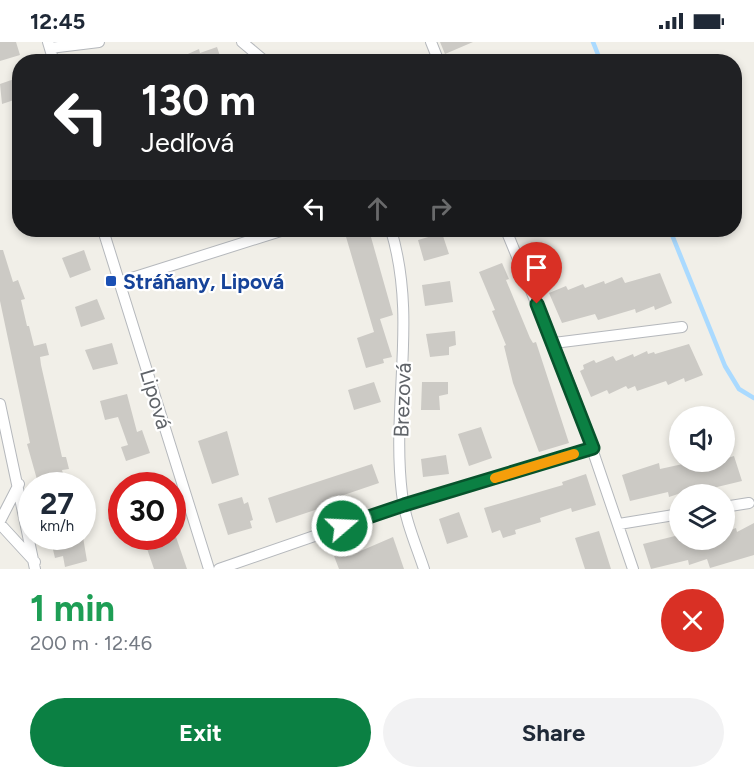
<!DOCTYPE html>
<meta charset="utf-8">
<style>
body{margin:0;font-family:Figtree,sans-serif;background:#f2f2f3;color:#1f2937;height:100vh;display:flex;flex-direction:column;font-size:22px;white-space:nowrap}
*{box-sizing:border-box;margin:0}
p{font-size:20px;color:#747a83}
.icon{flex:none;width:33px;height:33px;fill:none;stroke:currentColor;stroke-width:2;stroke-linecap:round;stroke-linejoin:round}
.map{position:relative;height:527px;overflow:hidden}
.details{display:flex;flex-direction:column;background:#fff;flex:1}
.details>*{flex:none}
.banner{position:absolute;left:12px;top:12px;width:730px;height:183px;border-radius:24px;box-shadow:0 3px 9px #0003;background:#202124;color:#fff;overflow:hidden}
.fabs{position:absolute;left:669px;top:364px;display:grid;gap:12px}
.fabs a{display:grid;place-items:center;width:66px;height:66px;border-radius:50%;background:#fff;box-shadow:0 3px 9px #0003;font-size:30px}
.speed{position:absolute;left:18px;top:430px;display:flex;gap:12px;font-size:30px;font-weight:700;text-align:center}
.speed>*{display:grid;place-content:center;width:78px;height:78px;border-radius:50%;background:#fff;box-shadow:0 3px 9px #0003;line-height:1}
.speed small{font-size:15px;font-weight:400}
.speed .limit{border:9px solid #d22;background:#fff;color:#111}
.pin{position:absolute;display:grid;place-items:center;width:51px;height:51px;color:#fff;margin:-62px -26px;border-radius:50% 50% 50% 0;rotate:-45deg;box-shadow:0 0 6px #0007}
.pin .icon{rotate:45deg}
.me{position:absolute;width:66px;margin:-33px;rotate:71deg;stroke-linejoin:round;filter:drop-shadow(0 0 4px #0008)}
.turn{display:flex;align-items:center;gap:21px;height:126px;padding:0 30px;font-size:27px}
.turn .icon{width:78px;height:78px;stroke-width:2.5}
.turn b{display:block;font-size:42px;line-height:51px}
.lanes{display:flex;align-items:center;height:57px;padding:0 30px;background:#0003;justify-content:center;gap:30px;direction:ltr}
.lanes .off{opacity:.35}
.round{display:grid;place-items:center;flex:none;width:63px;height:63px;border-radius:32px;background:#f2f2f3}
.headline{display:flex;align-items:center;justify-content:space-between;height:102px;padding:0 30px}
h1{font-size:36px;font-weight:700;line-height:45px;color:#1e9e55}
.cta{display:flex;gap:12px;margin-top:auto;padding:12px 30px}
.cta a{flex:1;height:69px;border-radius:36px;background:#0b8043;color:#fff;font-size:24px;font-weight:700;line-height:69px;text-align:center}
.cta a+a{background:#f2f2f3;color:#1f2937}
.status{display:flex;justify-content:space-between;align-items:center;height:42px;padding:0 30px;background:#fff;direction:ltr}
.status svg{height:16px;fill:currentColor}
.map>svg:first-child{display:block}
</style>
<div class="status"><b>12:45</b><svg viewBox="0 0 49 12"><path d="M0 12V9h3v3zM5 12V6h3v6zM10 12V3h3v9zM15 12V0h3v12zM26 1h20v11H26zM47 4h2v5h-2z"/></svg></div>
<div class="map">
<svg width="754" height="527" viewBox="0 0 754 527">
<rect width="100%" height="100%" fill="#f1efe8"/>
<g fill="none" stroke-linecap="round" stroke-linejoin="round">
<path stroke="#aadaff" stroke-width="4.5" d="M593 0 601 20
M670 188 725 324 739 347 754 356"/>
</g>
<path fill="#cccac5" d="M0 0H16L20 13 0 19Z
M440 0H473L445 12Z
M217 5 222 20H170L199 7 200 11Z
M20 35V56L2 62 0 42Z
M344 188H369L393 273 380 277 392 315 383 317 384 321 366 326 357 296 374 290Z
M442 191 449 212 424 219 418 198Z
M0 208H3L13 240 18 238 25 257 21 258 27 284H29L34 304 46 301 49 313 40 315 41 323 62 415H66L69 427 62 428 64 435 38 441 27 402 30 401 0 259Z
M84 208 91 228 70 236 62 216Z
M502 221 509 237 506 238 530 296 533 301 536 300 569 401 539 410 513 341 504 304 506 303 492 269 495 268 479 230Z
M660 231 672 261 655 268 654 264 636 271 635 267 598 278 595 272 562 281 549 251 566 244 568 248 583 242 585 246 604 239 605 242 622 235 625 241Z
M450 239 453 260 425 264 422 243Z
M97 257 105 277 81 285 75 265Z
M455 289 456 303 449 305V313L430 315 426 292Z
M112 301 118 322 93 328 85 308Z
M689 302 703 333 685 340 684 336 668 343 666 339 637 349 635 344 628 347 626 344 609 352 607 348 591 355 580 329 584 327 583 323 594 318 596 321 613 314 616 319 633 312 634 315 647 309 648 312 654 310 655 312Z
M374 340 381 360 354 368 348 348Z
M422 340H448V352L439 354 440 368H421Z
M127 352 137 390 142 388 150 411 126 419 121 405 128 403 118 375 105 378 100 359Z
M481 385 492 416 469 424 458 392Z
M227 389 239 433 212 442 198 399Z
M446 413 449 432 423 435 421 417Z
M734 414 742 439 688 452 687 449 669 455 668 450 630 459 622 433 659 421 660 427 692 420H724V417Z
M372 422 379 441 335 456 336 461 276 481 268 456Z
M155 432 159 444H125L124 441Z
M586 432 596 463 572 470 571 466 540 476 541 480 515 488 516 492 503 496 500 488 492 491 484 466 563 443 562 440Z
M242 455 244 462 248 460 253 478 250 479 252 486 228 493 218 462Z
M459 470 468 495 447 502 439 477Z
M754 481V513L710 526 707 517 689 523 688 518 651 527 643 502 679 493 680 498H724V490L736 486 737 490Z
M599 489 611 527H585L575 496Z
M50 495H83L87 519 65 525 63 514 55 516Z
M143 495H176L187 527H154Z
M393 495 404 527H339L334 514 347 509 349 514Z"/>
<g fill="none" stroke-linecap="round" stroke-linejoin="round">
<defs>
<path id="street" d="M48 0 54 20
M242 0 266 20
M431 0 439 20
M50 6 99 0
M103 188 209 527
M391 188C418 278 391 362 402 452 405 478 416 503 424 527
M506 188 572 348 633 527
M119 240 284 188
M554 301 682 285
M0 362 35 527
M724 465 749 461
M0 479 19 442
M0 482 35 520
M619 482 680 472
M219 527 404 463 593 406"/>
</defs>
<use href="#street" stroke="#b5b8bc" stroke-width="12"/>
<use href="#street" stroke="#fff" stroke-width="10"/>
</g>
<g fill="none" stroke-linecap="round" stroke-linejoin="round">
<defs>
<path id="route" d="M342 484 404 463 593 406 537 262"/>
</defs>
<use href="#route" stroke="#07532c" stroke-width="15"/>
<use href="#route" stroke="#0b8043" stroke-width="10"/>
<path stroke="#f59e0b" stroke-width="10" d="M495 436 574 412"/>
</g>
<rect fill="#1a4fb4" stroke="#fff" stroke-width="2" x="105" y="233" width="12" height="12" rx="3"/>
<g text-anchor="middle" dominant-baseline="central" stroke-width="4.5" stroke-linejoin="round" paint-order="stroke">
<g font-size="21" font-weight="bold" fill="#164399" stroke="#fff" text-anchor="start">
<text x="123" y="239">Stráňany, Lipová</text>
</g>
<g font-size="21" fill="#5f6368" stroke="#fff">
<text transform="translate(156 357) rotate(73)">Lipová</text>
<text transform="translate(402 358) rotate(-88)">Brezová</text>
</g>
</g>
</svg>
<div class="fabs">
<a><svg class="icon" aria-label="sound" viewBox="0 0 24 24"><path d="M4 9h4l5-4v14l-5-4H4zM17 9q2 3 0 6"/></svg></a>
<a><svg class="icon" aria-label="layers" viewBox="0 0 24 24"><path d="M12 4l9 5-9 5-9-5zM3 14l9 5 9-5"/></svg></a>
</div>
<div class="speed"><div>27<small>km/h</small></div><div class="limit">30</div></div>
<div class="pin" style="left:537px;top:262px;background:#d93025"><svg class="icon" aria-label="arrive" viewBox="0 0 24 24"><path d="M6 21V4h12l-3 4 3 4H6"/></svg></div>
<svg class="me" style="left:342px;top:484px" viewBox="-20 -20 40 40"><circle r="17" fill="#0b8043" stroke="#fff" stroke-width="3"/><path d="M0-11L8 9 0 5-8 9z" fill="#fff"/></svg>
<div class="banner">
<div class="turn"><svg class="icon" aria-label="left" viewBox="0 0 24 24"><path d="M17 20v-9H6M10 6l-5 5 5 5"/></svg><div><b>130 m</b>Jedľová</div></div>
<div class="lanes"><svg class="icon" aria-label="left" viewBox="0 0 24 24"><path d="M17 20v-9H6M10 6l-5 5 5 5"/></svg><svg class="icon off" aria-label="ahead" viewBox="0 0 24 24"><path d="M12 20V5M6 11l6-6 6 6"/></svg><svg class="icon off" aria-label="right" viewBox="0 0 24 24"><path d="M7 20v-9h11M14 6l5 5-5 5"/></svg></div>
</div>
</div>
<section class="details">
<div class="headline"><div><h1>1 min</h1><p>200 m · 12:46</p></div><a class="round" style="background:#d93025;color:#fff"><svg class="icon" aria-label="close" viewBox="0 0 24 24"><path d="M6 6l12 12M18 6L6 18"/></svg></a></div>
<div class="cta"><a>Exit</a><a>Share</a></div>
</section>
